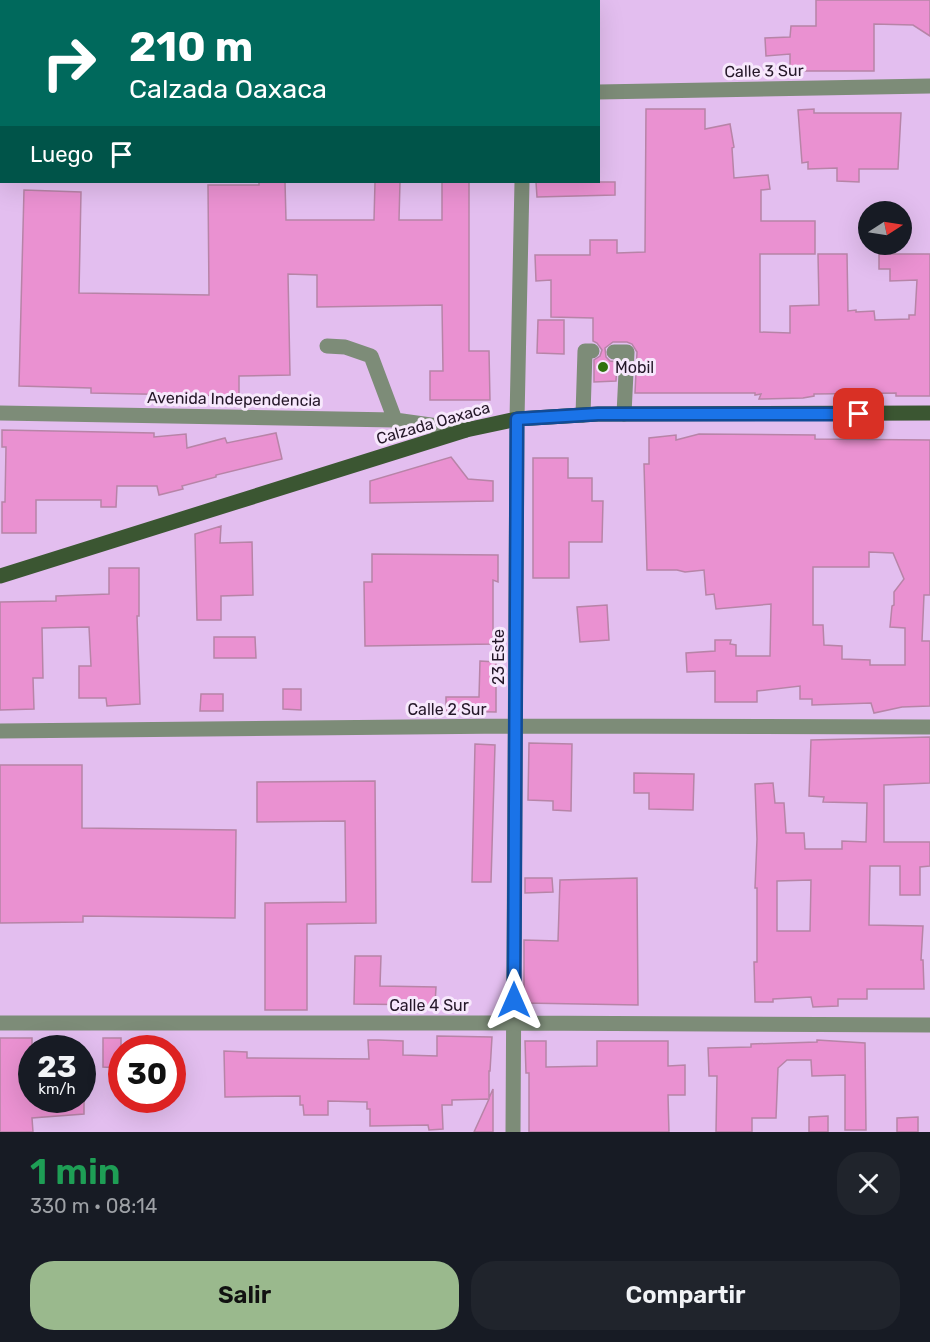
<!DOCTYPE html>
<html lang="es">
<meta charset="utf-8">
<style>
body{margin:0;font-family:Rubik,sans-serif;background:#20242c;color:#f1f3f6;height:100vh;display:flex;flex-direction:column;font-size:22px;white-space:nowrap}
*{box-sizing:border-box;margin:0}
p{font-size:20px;color:#9ea1a6}
.icon{flex:none;width:33px;height:33px;fill:none;stroke:currentColor;stroke-width:2;stroke-linecap:round;stroke-linejoin:round}
.map{position:relative;height:1132px;overflow:hidden}
.panel{display:flex;flex-direction:column;background:#171b24;flex:1}
.panel>*{flex:none}
.banner{position:absolute;left:0px;top:0px;width:600px;height:183px;box-shadow:0 6px 24px #0002;background:#00695c;color:#fff;overflow:hidden}
.needle{width:39px;rotate:78deg}
.controls{position:absolute;left:858px;top:201px;display:grid;gap:12px}
.controls a{display:grid;place-items:center;width:54px;height:54px;border-radius:50%;background:#171b24;box-shadow:0 6px 24px #0002;font-size:30px}
.speed{position:absolute;left:18px;top:1035px;display:flex;gap:12px;font-size:30px;font-weight:700;text-align:center}
.speed>*{display:grid;place-content:center;width:78px;height:78px;border-radius:50%;background:#171b24;box-shadow:0 6px 24px #0002;line-height:1}
.speed small{font-size:15px;font-weight:400}
.speed .limit{border:9px solid #d22;background:#fff;color:#111}
.pin{position:absolute;display:grid;place-items:center;width:51px;height:51px;color:#fff;margin:-26px;border-radius:12px;box-shadow:0 3px 9px #0006}
.me{position:absolute;width:66px;margin:-33px;rotate:0deg;stroke-linejoin:round;filter:drop-shadow(0 0 4px #0008)}
.turn{display:flex;align-items:center;gap:21px;height:126px;padding:0 30px;font-size:27px}
.turn .icon{width:78px;height:78px;stroke-width:2.5}
.turn b{display:block;font-size:42px;line-height:51px}
.then{display:flex;align-items:center;height:57px;padding:0 30px;background:#0003;gap:12px;font-size:22px}
.round{display:grid;place-items:center;flex:none;width:63px;height:63px;border-radius:24px;background:#20242c}
.headline{display:flex;align-items:center;justify-content:space-between;height:102px;padding:0 30px}
h1{font-size:36px;font-weight:600;line-height:45px;color:#1e9e55}
.primary-button{display:flex;gap:12px;margin-top:auto;padding:12px 30px}
.primary-button a{flex:1;height:69px;border-radius:24px;background:#9ab98d;color:#111;font-size:24px;font-weight:600;line-height:69px;text-align:center}
.primary-button a+a{background:#20242c;color:#f1f3f6}
.map>svg:first-child{display:block}
</style>
<div class="map">
<svg width="930" height="1132" viewBox="0 0 930 1132">
<rect width="100%" height="100%" fill="#e3beef"/>
<path fill="#bb8cc9" d="M38 0H382L381 2Z"/>
<path fill="#ea91d1" stroke="#b784a7" stroke-width="1.5" fill-rule="evenodd" d="M816 0H930V36L913 25 874 24V71H790V54L766 56 765 38 790 37 791 26H816Z
M646 109H705V129L730 124 734 147 732 148 734 178 768 175 770 189 761 190V221H815V254H760V332L790 333V306L819 305 818 254H847L848 311 856 310V312L874 311 875 320 909 319V315H915L917 280 890 281V269H879V254H930V396H896V393L814 394V396L803 398 759 399 761 394 755 395V393H635L637 352 632 344 627 342H613L605 348 606 357 610 361 617 362 616 381 594 382V360L600 356 602 350 597 343 593 341V318L551 317V280L536 281 535 255H590V240H617V253L645 252Z
M814 109V113H901L898 169H859V182L837 181V168L808 169V162L802 163 798 110Z
M259 182H285L286 220H374L375 182H400L399 220H442V182H469V351H489L490 400H430V371H443L442 305 317 307V275L288 274 290 375 239 376V396L91 393V388L19 386 24 190 81 192 79 293 209 295 208 185H259Z
M536 182H615V195L537 197Z
M538 320H564V354L537 353Z
M2 430 154 433V437L186 434 187 448 225 438 227 443 276 433 282 459 216 475V477L182 486 183 489 159 495 157 486H117L116 507H101V500H36V533H2V502H5L6 447H2Z
M699 434 815 435V439L930 440V595H924L922 641H930V706L902 707 874 713 871 703 812 705V699H800V686L757 691V702H715V671L687 672 686 653 715 651V640H731L730 644 736 645V656H770L771 604 716 609 714 594 706 595 704 570 685 572 677 570H647L644 464H649V438L676 435V440ZM869 552 893 553 904 579 894 592V605L892 606 890 627 905 628V665H870V660L842 659V646L824 645 823 625H813V567H869Z
M451 457 468 479 493 481V501L370 503V481Z
M533 458H568V478H592V501H603L602 542H569V578H533Z
M221 526 220 543 252 542 253 595 221 596V620H197L195 534Z
M372 554 498 555V582L493 580V644L365 646 364 582H372Z
M109 568H139V616H137L140 704 107 706 106 698H79V666H91L89 627 42 628 43 678H33L34 709 0 710V602L56 601V596L109 594Z
M607 605 609 640 580 642 577 607Z
M214 637H255L256 658H214Z
M480 661 496 662V712L446 711V697H479Z
M283 689H301V710L283 709Z
M201 694H223V711H200Z
M930 737V783L884 785V842H930V866L920 867V895H900V866H870L869 925 923 926 921 960H923L924 989H867V999H838V1006L813 1007 811 997 773 999V1002H755L754 962H757V888H755L757 839 755 784 773 783 775 803H784L786 833H804L805 849H842V841L866 842 867 803 823 802 824 797 809 796 811 740ZM811 880 810 931H777V881Z
M529 743 572 744 571 811 553 810V801L528 800Z
M475 744 495 745 491 882H472Z
M0 765H82V828L236 830 235 918 83 916V922L0 923Z
M634 773 694 774 693 810 649 809V793H634Z
M375 781 376 923 307 924V1010H265V903L346 902 345 821 257 822V782Z
M525 878H552L553 892 525 893Z
M637 878 638 1005 524 1003V940L558 941 560 880Z
M355 956H381L380 986 436 987 435 1005 354 1004Z
M437 1036 492 1037 490 1071H489V1098L493 1089V1132H474L489 1099 452 1100V1105H442L443 1129 429 1130 428 1125 370 1126V1109H367V1102L328 1101V1115H304L303 1105H300V1096L225 1097 224 1051 247 1052V1058L369 1059 368 1040H379L403 1041V1055L437 1056Z
M0 1038H32V1100H84V1114L32 1118 33 1132H0Z
M103 1038H121V1068L103 1067Z
M817 1040 865 1043 866 1130H845V1075L812 1076 811 1060H787L778 1068 776 1118H752V1132H716L717 1076H709L708 1048 751 1047V1044L817 1042Z
M525 1041H546V1067L597 1066V1041H668V1066L685 1065V1095H668L669 1132H529V1073H526Z
M828 1116V1132H809V1117Z
M918 1117V1132H897V1118Z"/>
<g fill="none" stroke-linecap="round" stroke-linejoin="round">
<path stroke="#7d8c78" stroke-width="15" d="M524 2V0
M598 92 930 86
M327 346 345 347 371 356 395 420
M614 352H627L624 414
M0 413 395 420 466 430
M583 415 585 351H592
M0 731 516 726 930 727
M0 1023H514L930 1025
M513 1132 517 419 522 182"/>
<path stroke="#3b5632" stroke-width="15" d="M0 576 466 430 517 419 598 414 930 413"/>
</g>
<g fill="none" stroke-linecap="round" stroke-linejoin="round">
<defs>
<path id="route" d="M514 1000 517 419 598 414H859"/>
</defs>
<use href="#route" stroke="#114b97" stroke-width="15"/>
<use href="#route" stroke="#1a73e8" stroke-width="10"/>
</g>
<circle fill="#2f720d" stroke="#f7e8fc" stroke-width="2" cx="603" cy="367" r="6"/>
<g text-anchor="middle" dominant-baseline="central" stroke-width="6" stroke-linejoin="round" paint-order="stroke">
<g font-size="16" fill="#241728" stroke="#f7e8fc">
<text transform="translate(764 71) rotate(-1)">Calle 3 Sur</text>
<text transform="translate(234 399) rotate(1)">Avenida Independencia</text>
<text transform="translate(433 423) rotate(-16)">Calzada Oaxaca</text>
<text transform="translate(498 657) rotate(-90)">23 Este</text>
<text x="447" y="709">Calle 2 Sur</text>
<text x="429" y="1005">Calle 4 Sur</text>
</g>
<g font-size="16" fill="#241728" stroke="#f7e8fc" text-anchor="start">
<text x="615" y="367">Mobil</text>
</g>
</g>
</svg>
<div class="controls">
<a><svg class="needle" viewBox="-14 -14 28 28"><path d="M0-13l5 13h-10z" fill="#e53935"/><path d="M0 13l5-13h-10z" fill="#9ea1a6"/></svg></a>
</div>
<div class="speed"><div>23<small>km/h</small></div><div class="limit">30</div></div>
<div class="pin" style="left:859px;top:414px;background:#d93025"><svg class="icon" aria-label="arrive" viewBox="0 0 24 24"><path d="M6 21V4h12l-3 4 3 4H6"/></svg></div>
<svg class="me" style="left:514px;top:1000px" viewBox="-20 -20 40 40"><path d="M0-17L14 15 0 8-14 15z" fill="#1a73e8" stroke="#fff" stroke-width="4"/></svg>
<div class="banner">
<div class="turn"><svg class="icon" aria-label="right" viewBox="0 0 24 24"><path d="M7 20v-9h11M14 6l5 5-5 5"/></svg><div><b>210 m</b>Calzada Oaxaca</div></div>
<div class="then">Luego<svg class="icon" aria-label="arrive" viewBox="0 0 24 24"><path d="M6 21V4h12l-3 4 3 4H6"/></svg></div>
</div>
</div>
<section class="panel">
<div class="headline"><div><h1>1 min</h1><p>330 m · 08:14</p></div><a class="round"><svg class="icon" aria-label="close" viewBox="0 0 24 24"><path d="M6 6l12 12M18 6L6 18"/></svg></a></div>
<div class="primary-button"><a>Salir</a><a>Compartir</a></div>
</section>
